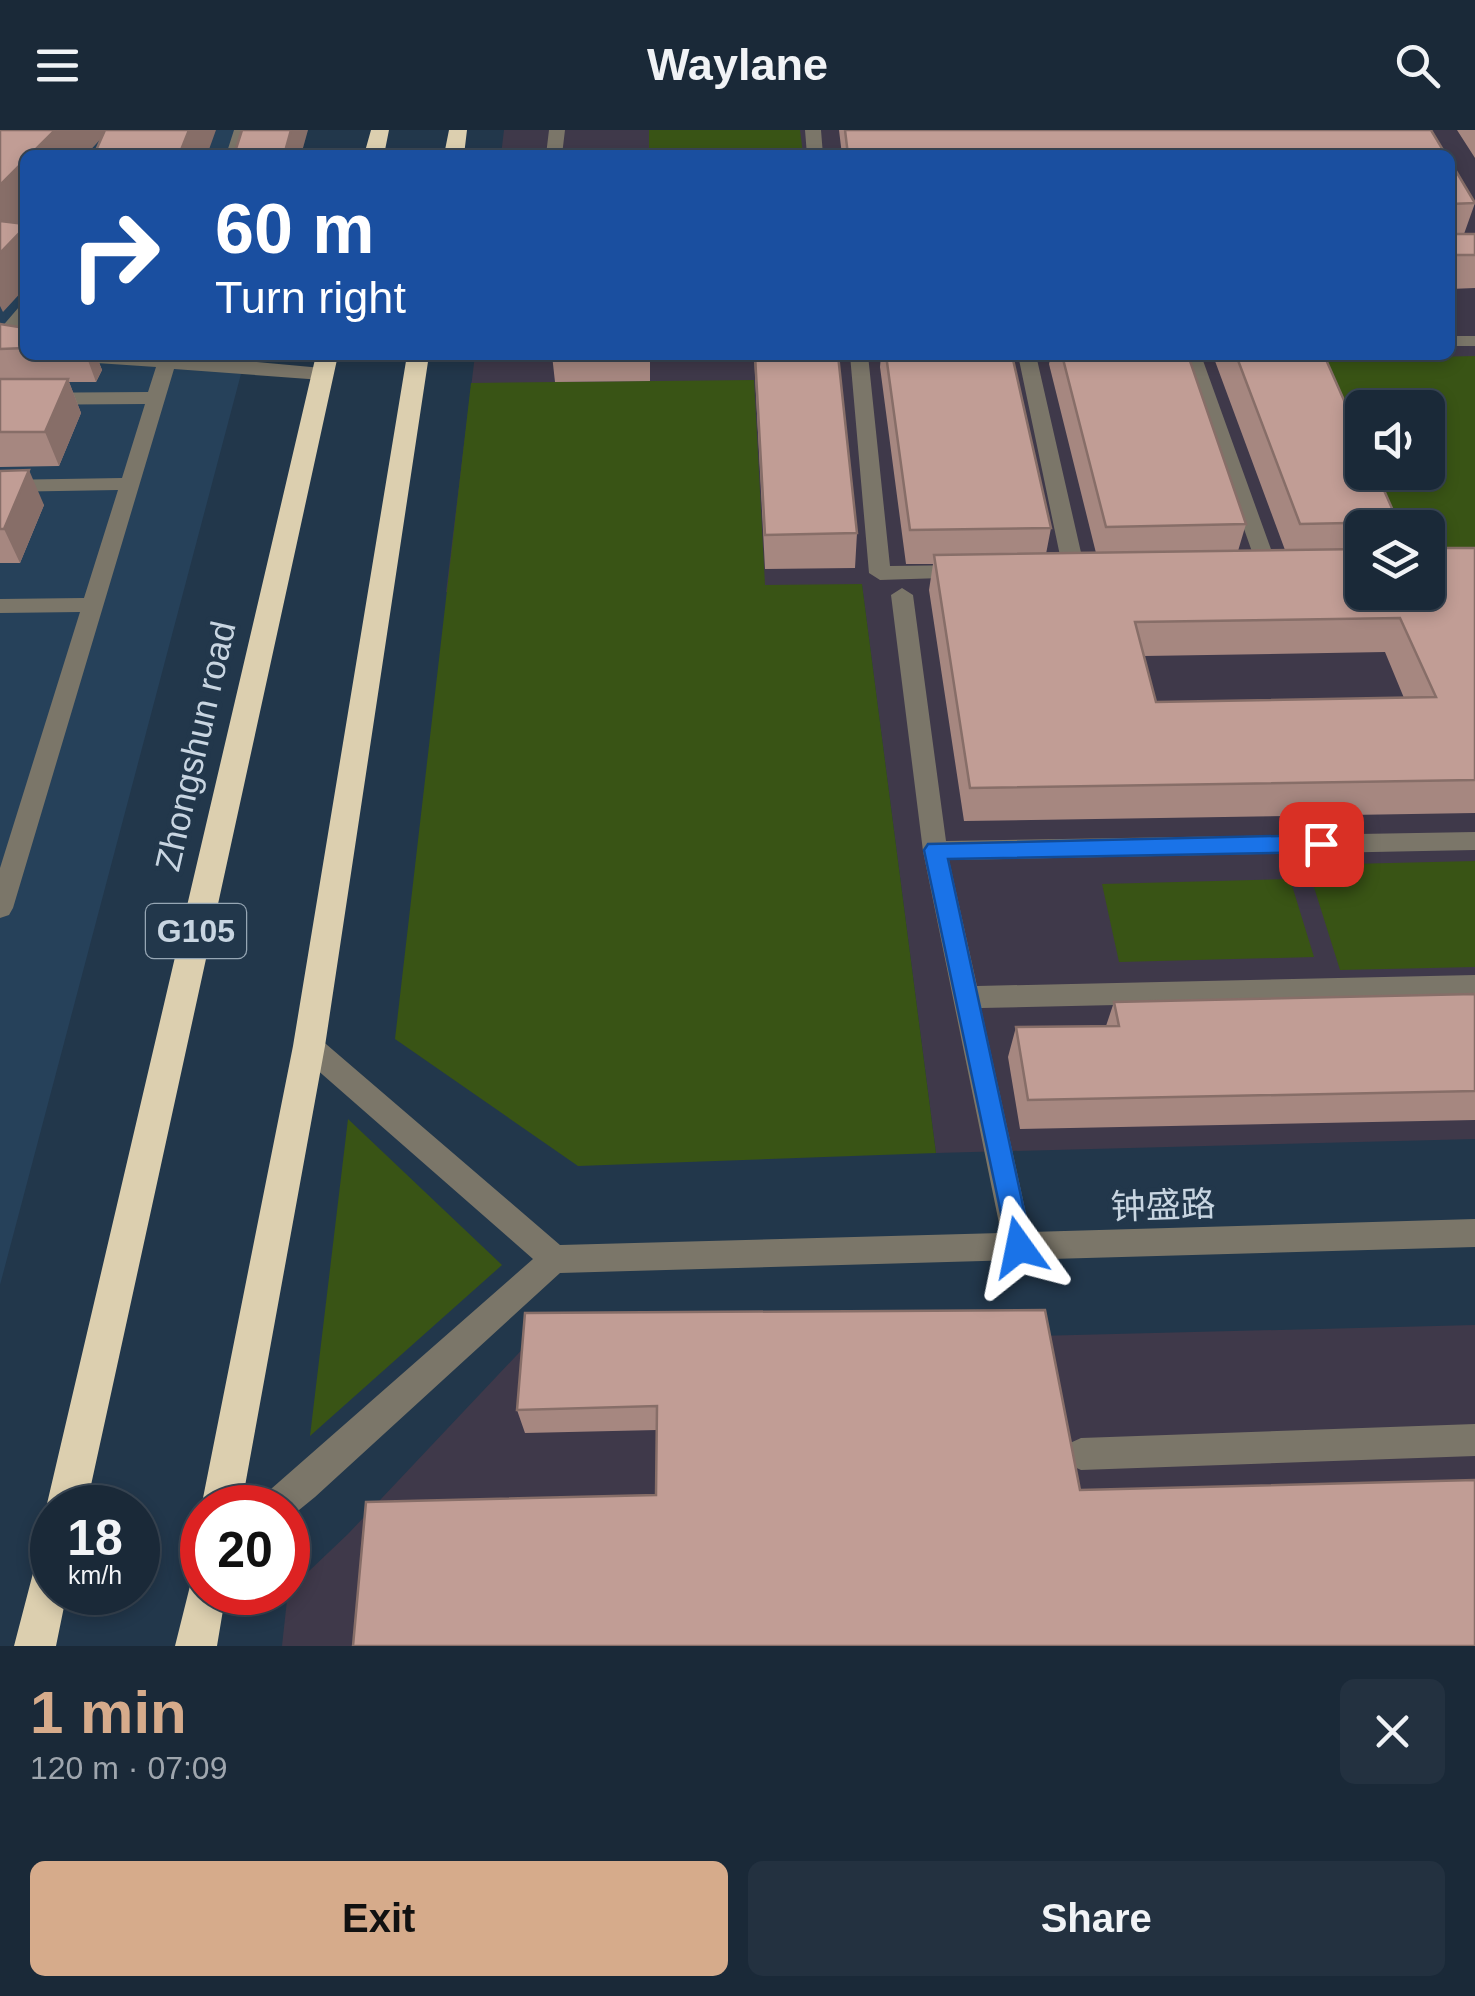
<!DOCTYPE html>
<meta charset="utf-8">
<style>
body{margin:0;font-family:Helvetica,"Noto Sans SC",sans-serif;background:#233140;color:#f1f3f6;height:100vh;display:flex;flex-direction:column;font-size:38px;white-space:nowrap}
*{box-sizing:border-box;margin:0}
p{font-size:32px;color:#9fa6ae}
.icon{flex:none;width:55px;height:55px;fill:none;stroke:currentColor;stroke-width:2;stroke-linecap:round;stroke-linejoin:round}
.map{position:relative;height:1516px;overflow:hidden}
.panel{display:flex;flex-direction:column;background:#1a2938;flex:1}
.panel>*{flex:none}
.guide{position:absolute;left:20px;top:20px;width:1435px;height:210px;border-radius:15px;box-shadow:0 5px 15px #0003,0 0 0 2px #384553;background:#1a4fa0;color:#fff;overflow:hidden}
.buttons{position:absolute;left:1345px;top:260px;display:grid;gap:20px}
.buttons a{display:grid;place-items:center;width:100px;height:100px;border-radius:15px;background:#1a2938;box-shadow:0 5px 15px #0003,0 0 0 2px #384553;font-size:50px}
.speed{position:absolute;left:30px;top:1355px;display:flex;gap:20px;font-size:50px;font-weight:700;text-align:center}
.speed>*{display:grid;place-content:center;width:130px;height:130px;border-radius:50%;background:#1a2938;box-shadow:0 5px 15px #0003,0 0 0 2px #384553;line-height:1}
.speed small{font-size:25px;font-weight:400}
.speed .limit{border:15px solid #d22;background:#fff;color:#111}
.pin{position:absolute;display:grid;place-items:center;width:85px;height:85px;color:#fff;margin:-42px;border-radius:20px;box-shadow:0 5px 15px #0006}
.me{position:absolute;width:110px;margin:-55px;rotate:348deg;stroke-linejoin:round;filter:drop-shadow(0 0 8px #0008)}
.turn{display:flex;align-items:center;gap:35px;height:210px;padding:0 30px;font-size:45px}
.turn .icon{width:130px;height:130px;stroke-width:2.5}
.turn b{display:block;font-size:70px;line-height:85px}
.round{display:grid;place-items:center;flex:none;width:105px;height:105px;border-radius:15px;background:#233140}
.overview{display:flex;align-items:center;justify-content:space-between;height:170px;padding:0 30px}
h1{font-size:60px;font-weight:600;line-height:75px;color:#d6ab8b}
.primary-button{display:flex;gap:20px;margin-top:auto;padding:20px 30px}
.primary-button a{flex:1;height:115px;border-radius:15px;background:#d6ab8b;color:#111;font-size:40px;font-weight:600;line-height:115px;text-align:center}
.primary-button a+a{background:#233140;color:#f1f3f6}
header{display:flex;justify-content:space-between;align-items:center;height:130px;padding:0 30px;background:#1a2938;font-size:45px;font-weight:600}
.map>svg:first-child{display:block}
</style>
<header><svg class="icon" aria-label="menu" viewBox="0 0 24 24"><path d="M4 6h16M4 12h16M4 18h16"/></svg>Waylane<svg class="icon" aria-label="search" viewBox="0 0 24 24"><circle cx="10" cy="10" r="6"/><path d="M15 15l6 6"/></svg></header>
<div class="map">
<svg width="1475" height="1516" viewBox="0 0 1475 1516">
<rect width="100%" height="100%" fill="#22374b"/>
<path fill="#26415a" d="M0 0H308L301 25H25V225H246L0 1155Z"/>
<path fill="#3f394a" fill-rule="evenodd" d="M504 0H1475V1009L936 1023 862 455 446 462 475 225H1450V25H501ZM1362 278H1428V342H1362ZM1362 398H1428V462H1362Z
M1475 1195V1516H282L288 1461 348 1404 532 1209 1036 1206Z"/>
<path fill="#395415" fill-rule="evenodd" d="M649 0H800L803 24 649 25Z
M1475 226V424L1428 425V398L1372 397 1300 230ZM1362 278H1428V342H1362Z
M754 250 765 455 862 454 936 1023 578 1036 395 909 471 253Z
M1475 731V837L1340 840 1307 735Z
M1290 749 1314 827 1119 832 1102 754Z
M348 989 502 1135 310 1306Z"/>
<g fill="none" stroke-linecap="round" stroke-linejoin="round">
<path fill="#7b7669" fill-rule="evenodd" d="M234 0H250L242 25H226Z
M549 0H565L562 25H546Z
M805 0H821L823 25H807Z
M25 176V192L6 214 0 215V199L19 177Z
M1450 206H1475V216H1450Z
M58 225H178L322 238 331 244 322 250 174 239 13 778 9 785 0 788V738L80 482 0 483V469L84 468 118 360 0 362V350L122 348 145 274 0 275V263L148 262 156 237 67 231Z
M850 225H868L890 436 966 435 977 442 973 447 880 450 869 443Z
M1018 225H1036L1085 440 1074 447 1063 440Z
M1183 225H1201L1277 436 1274 441H1260L1257 436Z
M902 458 913 465 946 711 1475 702V720L949 730 977 856 1475 845V867L981 878 1030 1102 1475 1089V1117L560 1143 315 1367 288 1389V1378H259L263 1366 533 1129 299 924 296 916 299 908 309 905 319 908 560 1115 1001 1103 923 721 891 465Z
M1475 1294V1326L1081 1340 1070 1335 1065 1324 1070 1313 1081 1308Z"/>
<path fill="#dccfaf" fill-rule="evenodd" d="M371 0H389L384 25H364Z
M449 0H467L464 25H444Z
M316 225H338L86 1378H52V1392L46 1378Z
M407 225H429L325 916 241 1378H202V1381L201 1378 293 916Z
M52 1418V1462H67L56 1516H14L38 1424Z
M202 1443V1462H226L217 1516H175L192 1448Z"/>
</g>
<path fill="#a68780" fill-rule="evenodd" d="M839 0H1431L1446 25H842Z
M1457 0H1475V28Z
M1450 31 1475 73 1464 104H1475V158L1450 159Z
M0 194 25 198V225H96L102 240 96 252H69L81 283 59 336 0 337Z
M552 225H650V251L555 252Z
M754 225H838L857 403 855 438 765 439Z
M881 225H1012L1051 398 1046 424 1096 423 1049 234 1051 225H1188L1246 394 1238 421 1285 420 1215 231 1217 225H1324L1398 392 1396 398H1362V462L1475 418V683L964 691 929 460 933 434H906L880 237ZM1385 522 1404 568 1156 572 1144 526Z
M0 341 44 375 20 433H0Z
M1475 864V990L1020 999 1008 927 1016 897 1106 896 1114 872Z
M525 1183 1080 1360 1475 1516 656 1365 657 1300 525 1303 517 1280Z"/>
<path fill="#876e68" d="M55 0H105L106 3 86 25H30Z
M189 0H216L207 25H179Z
M291 0H308L301 25H284Z
M25 30V89L0 115V55Z
M25 97V158L3 182 0 176V123Z
M86 225H96L102 240 96 252Z
M68 249 81 283 59 336 45 302Z
M29 340 44 375 20 433 4 399Z"/>
<path fill="#c19d95" stroke="#876e68" stroke-width="2.5" fill-rule="evenodd" d="M0 0H55L30 25H25V30L0 55Z
M105 0H189L179 25H94Z
M242 0H291L284 25H234Z
M845 0H1431L1446 25H848Z
M1450 31 1475 73 1450 74Z
M0 91 25 94V97L0 123Z
M1450 104H1475V125H1450Z
M0 194 25 198V218L0 219Z
M755 225H838L857 403 765 405Z
M886 225H1012L1051 398 910 400Z
M1062 225H1188L1246 394 1106 397Z
M1236 225H1324L1362 311V342H1376L1398 392 1300 394Z
M0 249H68L45 302H0Z
M29 340 4 399H0V341Z
M1428 418H1475V650L970 658 934 425 1362 419V462H1428ZM1400 488 1436 567 1156 572 1135 492Z
M1475 864V961L1028 970 1016 897 1119 896 1114 872Z
M1045 1180 1080 1360 1475 1350V1516H353L366 1372 656 1365 657 1276 517 1280 525 1183Z"/>
<path fill="#1a73e8" stroke="#114b97" stroke-width="2.5" d="M1321 705 1332 714 1321 722 948 729 1032 1117 1028 1126 1019 1129 1010 1126 924 720 928 714Z"/>
<g text-anchor="middle" dominant-baseline="central" stroke-width="10" stroke-linejoin="round" paint-order="stroke">
<rect fill="#22374b" stroke="#96a6b4" stroke-width="2.5" x="146" y="774" width="100" height="54" rx="8"/>
<g font-size="32" font-weight="bold" fill="#c8d5e1">
<text x="196" y="801">G105</text>
</g>
<g font-size="35" fill="#c8d5e1" stroke="#22374b">
<text transform="translate(195 616) rotate(-77)">Zhongshun road</text>
<text transform="translate(1163 1075) rotate(-2)">钟盛路</text>
</g>
</g>
</svg>
<div class="buttons">
<a><svg class="icon" aria-label="sound" viewBox="0 0 24 24"><path d="M4 9h4l5-4v14l-5-4H4zM17 9q2 3 0 6"/></svg></a>
<a><svg class="icon" aria-label="layers" viewBox="0 0 24 24"><path d="M12 4l9 5-9 5-9-5zM3 14l9 5 9-5"/></svg></a>
</div>
<div class="speed"><div>18<small>km/h</small></div><div class="limit">20</div></div>
<div class="pin" style="left:1321px;top:714px;background:#d93025"><svg class="icon" aria-label="arrive" viewBox="0 0 24 24"><path d="M6 21V4h12l-3 4 3 4H6"/></svg></div>
<svg class="me" style="left:1019px;top:1117px" viewBox="-20 -20 40 40"><path d="M0-17L14 15 0 8-14 15z" fill="#1a73e8" stroke="#fff" stroke-width="4"/></svg>
<div class="guide">
<div class="turn"><svg class="icon" aria-label="right" viewBox="0 0 24 24"><path d="M7 20v-9h11M14 6l5 5-5 5"/></svg><div><b>60 m</b>Turn right</div></div>
</div>
</div>
<section class="panel">
<div class="overview"><div><h1>1 min</h1><p>120 m · 07:09</p></div><a class="round"><svg class="icon" aria-label="close" viewBox="0 0 24 24"><path d="M6 6l12 12M18 6L6 18"/></svg></a></div>
<div class="primary-button"><a>Exit</a><a>Share</a></div>
</section>
